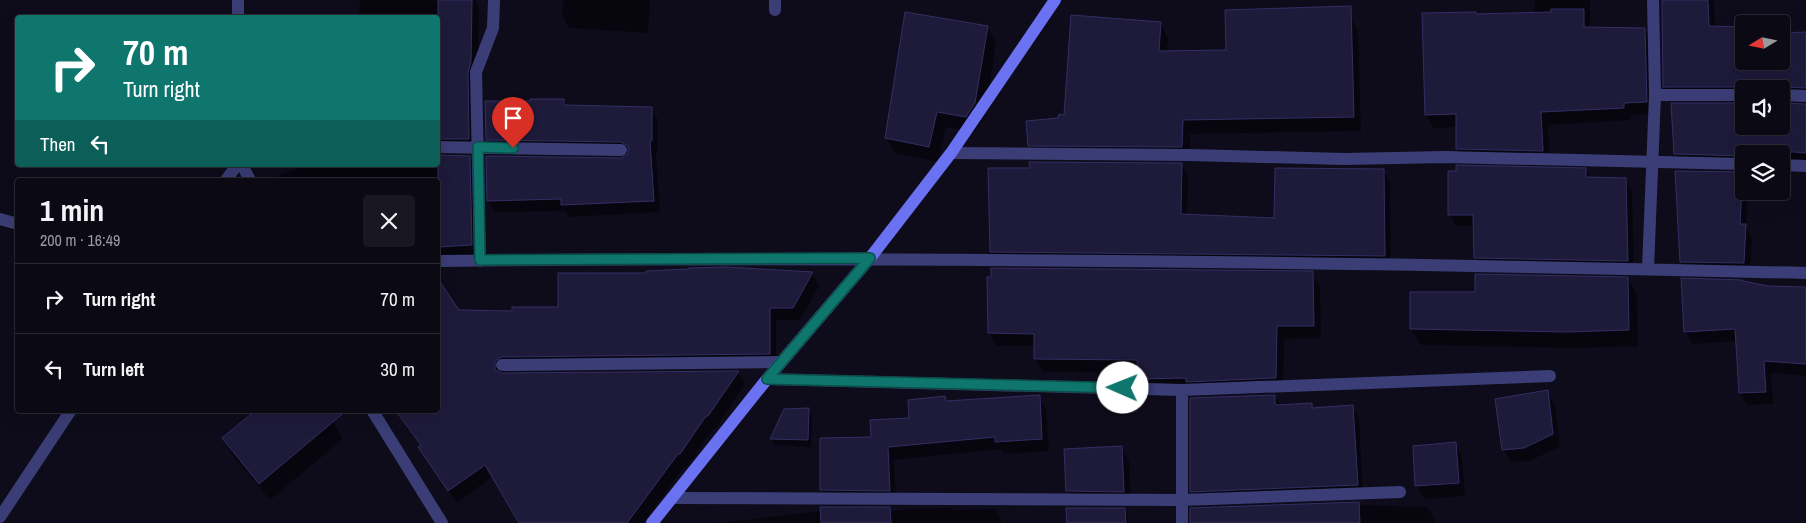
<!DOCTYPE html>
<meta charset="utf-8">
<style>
body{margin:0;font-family:"Archivo Narrow",sans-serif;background:#181722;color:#f1f3f6;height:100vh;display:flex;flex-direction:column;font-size:19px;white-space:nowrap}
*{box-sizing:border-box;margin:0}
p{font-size:16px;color:#999aa0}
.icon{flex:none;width:28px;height:28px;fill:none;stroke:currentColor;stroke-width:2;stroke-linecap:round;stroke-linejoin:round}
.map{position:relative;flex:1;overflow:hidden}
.details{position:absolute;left:15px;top:178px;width:425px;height:235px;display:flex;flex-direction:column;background:#0a0914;border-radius:5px;box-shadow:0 5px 20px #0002,0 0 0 1px #2a2a34}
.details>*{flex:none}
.top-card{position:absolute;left:15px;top:15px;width:425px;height:152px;border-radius:5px;box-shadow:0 5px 20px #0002,0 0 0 1px #2a2a34;background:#0f766e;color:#fff;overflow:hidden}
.needle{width:32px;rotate:260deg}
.buttons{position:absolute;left:1735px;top:15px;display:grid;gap:10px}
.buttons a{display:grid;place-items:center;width:55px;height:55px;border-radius:5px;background:#0a0914;box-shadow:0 5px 20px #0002,0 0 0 1px #2a2a34;font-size:25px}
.pin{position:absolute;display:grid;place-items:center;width:42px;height:42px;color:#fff;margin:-51px -21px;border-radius:50% 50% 50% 0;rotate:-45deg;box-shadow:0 0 5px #0007}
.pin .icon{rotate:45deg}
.me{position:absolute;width:55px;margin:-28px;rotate:271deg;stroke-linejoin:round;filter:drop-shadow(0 0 4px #0008)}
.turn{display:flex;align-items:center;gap:18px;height:105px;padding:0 25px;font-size:22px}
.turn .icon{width:65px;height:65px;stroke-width:2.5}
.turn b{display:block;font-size:35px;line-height:42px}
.then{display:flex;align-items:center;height:48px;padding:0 25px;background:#0003;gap:10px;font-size:19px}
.round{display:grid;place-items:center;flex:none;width:52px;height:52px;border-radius:5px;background:#181722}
.overview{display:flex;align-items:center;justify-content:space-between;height:85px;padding:0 25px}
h1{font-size:30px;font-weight:800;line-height:38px}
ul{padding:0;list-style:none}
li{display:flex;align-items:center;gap:15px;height:70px;padding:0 25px;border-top:1px solid #2a2a34}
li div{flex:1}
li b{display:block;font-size:19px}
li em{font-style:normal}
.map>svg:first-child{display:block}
</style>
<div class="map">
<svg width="1806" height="523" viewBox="0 0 1806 523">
<rect width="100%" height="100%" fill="#0e0c1b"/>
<path fill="#0007" d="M360 0H475L479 7 476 152 445 151 438 156V18L269 17H359Z
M563 0H650L648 33 569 28 562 15Z
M1535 0H1590V28L1645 29 1652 42 1653 114 1630 115 1631 120 1548 125 1550 164 1464 162 1457 149V127L1434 128 1426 115 1531 108Z
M1663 0H1714L1715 28 1744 61H1781L1806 33V100H1785L1781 104V89H1744L1672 99 1664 87Z
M1350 17 1358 31 1361 131 1190 134V160L1038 159 1029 145 1065 116 1160 23 1168 37 1167 52H1227Z
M987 27 996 43 984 119 975 132 946 127 938 162 895 153 886 137Z
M564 100 567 106 651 109 658 120V152H656L660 212 569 217 566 211 495 212 488 201 621 159 631 153 494 151 487 139Z
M1806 105V165L1781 163V154H1744V168L1683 167 1675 154 1744 126H1781Z
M438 156 469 157 476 170 478 258 438 259V180H278L276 176 310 165H438Z
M1181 164 1188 176 1187 215 1275 219 1383 170 1390 182 1391 268 998 263 992 252Z
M1586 170 1591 178 1625 180 1632 191 1634 272 1482 269 1476 257 1475 226H1456L1450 214Z
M1742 173 1744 176V191H1748L1746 228 1752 237 1750 275 1688 273 1681 262Z
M812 273 819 286 800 320H776V366L510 369 501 374 738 372 745 384 716 428H713L688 466H685L643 523H520L493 476 457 503 427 460 419 447 421 446 394 410H438V282L458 311 514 312 559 309Z
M1312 273 1320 286 1321 338 1284 339 1283 391H1146L1139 378V373L1043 372 1035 359V346H996L989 333Z
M1627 278 1637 295 1638 346 1577 348 1421 345 1411 329 1477 294Z
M1804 286H1806V376L1771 373 1773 404 1747 405 1740 393 1737 341 1693 344 1685 331 1768 287 1804 288Z
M1547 392 1555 405 1560 447 1531 460 1511 462 1503 449Z
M1275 396 1281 406 1311 405 1313 409 1352 406 1359 417 1363 496 1198 502 1191 491Z
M945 397 947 402 1039 397 1046 409 1049 451 1004 454 1001 449 894 460 896 503 829 502 822 490 821 439 872 438 911 419Z
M258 410H324L333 422 343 439 270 500 233 456 223 439Z
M808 410 812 416 811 447 775 445 771 439Z
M1455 444 1462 457 1465 496 1424 499 1417 486Z
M1121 448 1129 461 1131 504H1074L1067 491 1065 450Z
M1358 503 1359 505 1427 507 1435 520V523H1191Z
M889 508 891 511 923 508H950L951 510 995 509 1001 519V523H717L822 511Z
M1124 509 1128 516V523H1068Z"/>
<path fill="#1e1a3a" stroke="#342e64" d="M438 0H472L471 62 468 72 469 139H438Z
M1662 0H1708L1709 26 1744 27V61H1781V33L1806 32V88L1781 87 1776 89H1749L1744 87H1663Z
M1351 6 1354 117 1183 120 1182 147 1028 146 1026 121 1058 118 1059 114 1064 115 1071 15 1161 22 1159 51 1226 50 1225 10Z
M1551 9H1584V27L1645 28 1647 102 1624 103V108L1541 112 1543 151 1456 149V114L1425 115 1422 13 1476 12V14L1551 12Z
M905 12 988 26 975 103 966 117 937 112 929 147 885 138Z
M530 99H564V105L652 107V141H650L654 201 561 205V199L487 201 486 156 621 158 628 154V146L621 142 486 140 485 101H530Z
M1671 103H1744V126H1781V103L1806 104V153L1768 150V154H1744V156L1674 154Z
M438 155 470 156 472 245 438 247Z
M1029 162 1182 163 1181 214 1274 218 1275 168 1384 169 1385 256 990 252 988 168H1030Z
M1456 165 1586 168V177L1626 178 1628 261 1474 258 1473 215H1448V171H1456Z
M1675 171 1743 172 1740 224H1746L1744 263 1680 262Z
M726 267 813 272 793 308H770V354L502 357 495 361V370L502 373 739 371 708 416H706L680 454H678L627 523H519L485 465 448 491 418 447 421 445 395 410H438V279L459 310 512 311V307H558V273H646V271L689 269V268Z
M991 268 1313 271 1314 326H1277L1276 378 1186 382V378L1138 379 1137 360 1034 359V334L988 333 987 277H991Z
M1475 274 1628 277 1629 330 1567 332 1410 329V292H1475Z
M1681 278 1743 280V281L1768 286 1806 287V364L1764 361 1766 392 1739 393 1735 329 1684 332Z
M1548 390 1553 434 1524 448 1502 450 1495 399Z
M1040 395 1042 439 995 442V437L888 447 890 491 820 490V438L871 437 870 420 909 418 908 400 945 396 946 401Z
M1275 395V404L1278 405 1312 403V408L1353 405 1358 485 1190 492V398Z
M809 408 808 440 770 439 784 409Z
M256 410H347L259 484 222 438Z
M1456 442 1459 483 1415 486 1413 446Z
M1122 446 1124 492 1066 491 1064 449Z
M1359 502 1360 523H1190V508Z
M820 507H890L891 523H821Z
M1066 508H1125L1126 523H1067Z"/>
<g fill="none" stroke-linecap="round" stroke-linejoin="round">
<path stroke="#3b3e76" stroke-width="12" d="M238 0V18
M775 10V0
M1655 95H1744
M1781 95 1806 96
M438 147 621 150
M951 153 1189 155 1345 159 1445 157 1744 164
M242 165 250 180
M1781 165 1806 166
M226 180 237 165
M0 219 18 224
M442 261C897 256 1351 262 1806 273
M480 261 476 72 493 28 494 0
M1648 269 1655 95 1653 0
M502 365 780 362
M767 379 1182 390 1550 376
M1182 390V523
M372 410 442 523
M672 498 1182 500 1400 492
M0 517 71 410"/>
<path stroke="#6a72f2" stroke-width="12" d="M652 523 767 379 870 258 951 153 1055 0"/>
</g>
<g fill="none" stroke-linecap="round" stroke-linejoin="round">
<defs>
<path id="route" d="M513 148 478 147 480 260 870 258 767 379 1123 388"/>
</defs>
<use href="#route" stroke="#0a4d48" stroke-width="12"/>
<use href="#route" stroke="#0f766e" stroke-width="9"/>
</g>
</svg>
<div class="buttons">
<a><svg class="needle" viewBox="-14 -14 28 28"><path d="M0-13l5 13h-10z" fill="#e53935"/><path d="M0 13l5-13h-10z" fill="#999aa0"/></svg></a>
<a><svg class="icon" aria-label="sound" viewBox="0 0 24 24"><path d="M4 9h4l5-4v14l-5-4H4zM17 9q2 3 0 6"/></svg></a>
<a><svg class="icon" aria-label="layers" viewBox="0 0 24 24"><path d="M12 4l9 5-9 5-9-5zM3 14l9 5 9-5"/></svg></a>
</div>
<div class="pin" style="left:513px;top:148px;background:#d93025"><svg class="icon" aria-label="arrive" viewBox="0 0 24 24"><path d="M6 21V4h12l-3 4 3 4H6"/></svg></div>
<svg class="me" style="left:1123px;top:388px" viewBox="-20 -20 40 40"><circle r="19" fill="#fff"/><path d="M0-13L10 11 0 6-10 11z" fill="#0f766e"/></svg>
<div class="top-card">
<div class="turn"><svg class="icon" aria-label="right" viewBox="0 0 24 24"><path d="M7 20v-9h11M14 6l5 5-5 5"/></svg><div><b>70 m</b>Turn right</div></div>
<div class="then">Then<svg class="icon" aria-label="left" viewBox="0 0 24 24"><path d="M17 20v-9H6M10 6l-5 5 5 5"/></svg></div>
</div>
<section class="details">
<div class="overview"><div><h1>1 min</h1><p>200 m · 16:49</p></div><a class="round"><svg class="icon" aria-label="close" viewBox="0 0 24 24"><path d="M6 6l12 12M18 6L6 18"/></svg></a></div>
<ul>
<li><svg class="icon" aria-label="right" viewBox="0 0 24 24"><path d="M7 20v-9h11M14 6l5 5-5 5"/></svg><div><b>Turn right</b></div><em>70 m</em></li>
<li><svg class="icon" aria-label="left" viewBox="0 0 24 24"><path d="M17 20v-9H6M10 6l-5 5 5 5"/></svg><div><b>Turn left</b></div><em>30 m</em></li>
</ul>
</section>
</div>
